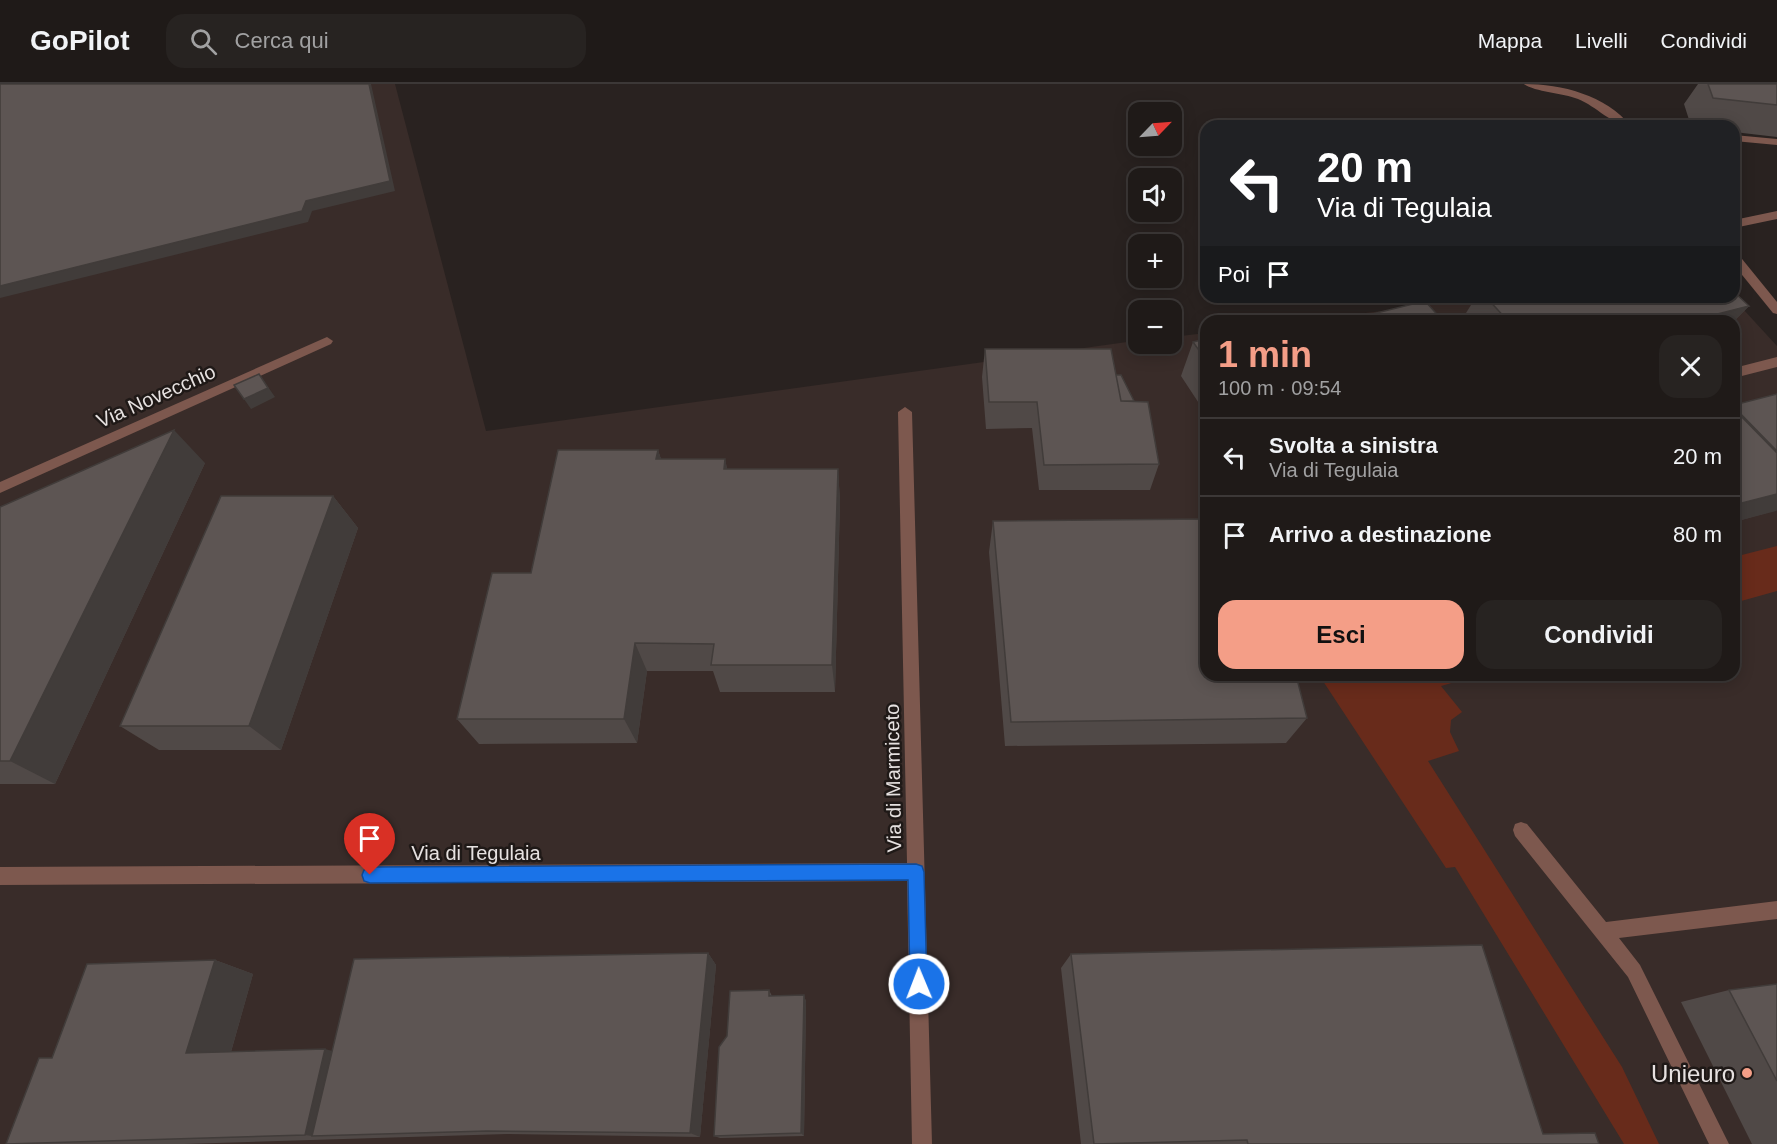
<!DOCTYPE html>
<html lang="it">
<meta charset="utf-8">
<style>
body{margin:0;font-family:Arial,sans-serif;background:#272321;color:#f1f3f6;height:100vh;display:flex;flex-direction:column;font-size:22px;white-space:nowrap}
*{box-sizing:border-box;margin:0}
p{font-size:20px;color:#a1a1a2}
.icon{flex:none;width:33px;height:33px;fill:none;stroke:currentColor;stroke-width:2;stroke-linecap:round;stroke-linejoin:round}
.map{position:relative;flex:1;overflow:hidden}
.sheet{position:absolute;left:1200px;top:231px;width:540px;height:366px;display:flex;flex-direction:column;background:#1f1a18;border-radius:18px;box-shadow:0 3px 15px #0003,0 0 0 2px #3c3837}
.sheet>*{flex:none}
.top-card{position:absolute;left:1200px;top:36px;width:540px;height:183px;border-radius:18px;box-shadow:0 3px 15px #0003,0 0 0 2px #3c3837;background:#202124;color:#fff;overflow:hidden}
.needle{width:39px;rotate:65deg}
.controls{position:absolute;left:1128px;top:18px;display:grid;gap:12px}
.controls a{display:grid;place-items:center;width:54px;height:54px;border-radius:12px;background:#1f1a18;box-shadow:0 3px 15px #0003,0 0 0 2px #3c3837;font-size:30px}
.pin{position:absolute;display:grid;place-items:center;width:51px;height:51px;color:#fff;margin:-62px -26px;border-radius:50% 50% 50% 0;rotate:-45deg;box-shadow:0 0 6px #0007}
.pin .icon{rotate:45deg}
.me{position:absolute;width:66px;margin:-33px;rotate:359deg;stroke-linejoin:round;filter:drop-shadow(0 0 4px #0008)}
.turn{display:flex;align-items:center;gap:21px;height:126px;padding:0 18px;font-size:27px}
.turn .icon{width:78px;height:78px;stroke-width:2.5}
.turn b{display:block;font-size:42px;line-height:51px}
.then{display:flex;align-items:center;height:57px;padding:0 18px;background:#0003;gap:12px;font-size:22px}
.round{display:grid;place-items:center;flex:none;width:63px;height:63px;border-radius:18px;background:#272321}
.overview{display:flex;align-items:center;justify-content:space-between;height:102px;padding:0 18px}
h1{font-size:36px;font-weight:700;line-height:45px;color:#f49e87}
.button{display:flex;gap:12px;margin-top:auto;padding:12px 18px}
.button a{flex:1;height:69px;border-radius:18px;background:#f49e87;color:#111;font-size:24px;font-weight:700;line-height:69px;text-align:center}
.button a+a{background:#272321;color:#f1f3f6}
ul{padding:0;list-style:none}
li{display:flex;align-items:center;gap:18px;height:78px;padding:0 18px;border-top:2px solid #3c3837}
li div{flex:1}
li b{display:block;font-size:22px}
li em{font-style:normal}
header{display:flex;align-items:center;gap:36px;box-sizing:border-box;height:84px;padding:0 30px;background:#1f1a18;border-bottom:2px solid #3c3837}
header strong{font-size:28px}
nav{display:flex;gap:33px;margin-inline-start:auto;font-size:21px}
.search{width:420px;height:54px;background:#272321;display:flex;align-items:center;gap:15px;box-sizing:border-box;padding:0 21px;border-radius:18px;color:#a1a1a2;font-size:22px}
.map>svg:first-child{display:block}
</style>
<header>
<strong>GoPilot</strong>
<div class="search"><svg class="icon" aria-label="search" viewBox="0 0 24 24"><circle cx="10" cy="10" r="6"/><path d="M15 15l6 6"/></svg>Cerca qui</div>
<nav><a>Mappa</a><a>Livelli</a><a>Condividi</a></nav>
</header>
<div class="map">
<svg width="1777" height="1060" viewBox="0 0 1777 1060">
<rect width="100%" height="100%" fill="#292220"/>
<path fill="#392c29" d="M0 0H395L486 347 1127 258 1172 260V253L1206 249V591H1734V237H1301L1406 224 1453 213H1732L1777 262V1060H0Z"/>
<path fill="#682b1b" d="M1777 462V507L1734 519V473Z
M1319 591H1480L1441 602 1462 628 1451 636 1450 648 1459 667 1428 677 1622 983 1659 1060H1624L1455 783 1446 784Z"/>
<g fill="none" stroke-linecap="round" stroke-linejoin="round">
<path fill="#7d584e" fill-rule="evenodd" d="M1625 39 1633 40 1634 42H1620Z
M1734 51 1777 55V61L1734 57Z
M1777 127V135L1734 144V136Z
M1521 738 1527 740 1606 838 1777 817V835L1619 854 1640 881 1729 1060H1709L1628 893 1515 752 1513 746 1515 740Z"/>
<path fill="#7d584e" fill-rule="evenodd" d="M1524 0C1562 0 1605 11 1631 42 1613 42 1596 22 1578 15 1563 9 1535 8 1524 0Z
M1734 169 1738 170 1777 218V230L1773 229 1734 181Z
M327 253 333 257 331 260 0 409V398Z
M1777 273V283L1734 294V284Z
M905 323 912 328 932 1060H912L907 797 0 801V783L907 779 898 328Z"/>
</g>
<path fill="#504947" d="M1698 0H1777V53L1734 48V42H1691L1684 20Z
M1476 213H1486L1749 222 1734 237H1461Z
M1206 255V330L1181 292 1193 258Z
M985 265 1116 291 1159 380 1150 406H1039L1032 344 986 345 982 293Z
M1777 310V426L1734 438V321Z
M658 366 661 375H725L727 385H838L840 417 835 608H720L713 587H647L637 659 479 660 457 635 531 489Z
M205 379 55 700H0V423Z
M333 412 358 444 281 666H159L120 642Z
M993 437 1206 591 1307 634 1286 659 1005 662 989 468Z
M708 869 716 881 700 1053 507 1050 185 1060H6L215 876 253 890 231 968 332 967Z
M1071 870 1543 1050 1599 1060H1081L1061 884Z
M1777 900V1060H1752L1681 918 1729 906Z
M769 906 772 912 804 911 806 918 804 1052 720 1054 714 1052Z"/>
<path fill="#413c3a" d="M369 0H371L395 107 312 127 308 138 0 214V202L306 117Z
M1749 222 1734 237H1690Z
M259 290 275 313 251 325 244 315Z
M174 346 205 379 55 700 10 677Z
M658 366 668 398 656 375Z
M725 375 732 407 724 385Z
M838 385 840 417 835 608 832 581Z
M1777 410V426L1776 427 1734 438V421Z
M333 412 358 444 281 666 249 642Z
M635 559 647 587 637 659 624 635Z
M708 869 716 881 700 1053 690 1049Z
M215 876 253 890 228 978 186 969Z
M804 911 806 918 804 1052 801 1049Z
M325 965 358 974 312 1052 305 1051Z"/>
<path fill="#5d5553" stroke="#413c3a" stroke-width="1.5" d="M0 0H369L390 97 306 117 302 127 0 202Z
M1708 0H1777V21L1713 14Z
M1734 208 1749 222 1690 237H1508L1486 213H1734Z
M1425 217 1443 237H1344Z
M1295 232 1298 237H1276Z
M1206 255V276L1193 258Z
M985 265H1111L1121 317 1148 318 1159 380 1044 381 1037 318H989Z
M259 290 268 304 244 315 234 301Z
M1116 291H1121L1134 317H1121Z
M1777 310V367L1734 323V321Z
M1734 325 1777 369V410L1734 421Z
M174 346 10 677H0V423Z
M558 366H658L656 375H725L724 385H838L832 581H711L714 560 635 559 624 635H457L492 489H531Z
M221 412H333L249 642H120Z
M1206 435V591H1296L1307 634 1011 638 993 437Z
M1482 861 1543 1050 1595 1049 1599 1060H1248L1247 1056 1094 1060 1071 870Z
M708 869 690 1049 487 1047 312 1052 354 875Z
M215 876 186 969 325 965 305 1051 6 1060 39 974H52L87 880Z
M1777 900V997L1729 906Z
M769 906V912L804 911 801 1049 714 1052 719 963 727 952 730 907Z"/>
<path fill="#1a73e8" stroke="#114b97" stroke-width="1.5" d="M916 780 922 782 924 788 927 900 925 905 919 908 913 905 910 900 908 796 370 799 364 797 362 791 364 786 370 783Z"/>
<circle fill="#f49e87" stroke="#1f1917" stroke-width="2" cx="1747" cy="989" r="6"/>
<g text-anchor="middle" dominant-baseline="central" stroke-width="5" stroke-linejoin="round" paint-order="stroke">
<g font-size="20" fill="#e6e1e0" stroke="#1f1917">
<text transform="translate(156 312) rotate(-24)">Via Novecchio</text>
<text transform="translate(893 694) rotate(-91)">Via di Marmiceto</text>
<text x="476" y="769">Via di Tegulaia</text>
</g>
<g font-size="24" fill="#e6e1e0" stroke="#1f1917" text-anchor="end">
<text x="1735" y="989">Unieuro</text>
</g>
</g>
</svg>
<div class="controls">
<a><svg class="needle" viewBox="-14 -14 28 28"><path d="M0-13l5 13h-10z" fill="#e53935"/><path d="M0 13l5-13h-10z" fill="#a1a1a2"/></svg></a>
<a><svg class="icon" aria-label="sound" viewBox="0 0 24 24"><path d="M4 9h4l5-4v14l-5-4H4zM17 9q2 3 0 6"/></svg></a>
<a>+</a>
<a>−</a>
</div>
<div class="pin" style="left:370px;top:791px;background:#d93025"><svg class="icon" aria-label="arrive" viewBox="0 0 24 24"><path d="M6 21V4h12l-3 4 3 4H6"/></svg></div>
<svg class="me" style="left:919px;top:900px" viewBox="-20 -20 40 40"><circle r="17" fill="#1a73e8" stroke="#fff" stroke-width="3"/><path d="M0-11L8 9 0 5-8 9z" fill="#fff"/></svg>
<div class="top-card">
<div class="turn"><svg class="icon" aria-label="left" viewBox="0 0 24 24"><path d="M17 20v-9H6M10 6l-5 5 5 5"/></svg><div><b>20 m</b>Via di Tegulaia</div></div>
<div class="then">Poi<svg class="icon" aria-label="arrive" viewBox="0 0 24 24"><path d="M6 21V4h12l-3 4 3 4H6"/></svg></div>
</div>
<section class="sheet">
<div class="overview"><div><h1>1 min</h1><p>100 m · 09:54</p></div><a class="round"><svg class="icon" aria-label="close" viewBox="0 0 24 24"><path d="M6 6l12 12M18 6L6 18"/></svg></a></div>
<ul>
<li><svg class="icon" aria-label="left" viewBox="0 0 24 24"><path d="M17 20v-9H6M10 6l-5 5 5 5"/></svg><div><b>Svolta a sinistra</b><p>Via di Tegulaia</p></div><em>20 m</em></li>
<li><svg class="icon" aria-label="arrive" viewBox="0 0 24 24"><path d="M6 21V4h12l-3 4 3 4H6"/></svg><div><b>Arrivo a destinazione</b></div><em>80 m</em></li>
</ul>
<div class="button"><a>Esci</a><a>Condividi</a></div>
</section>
</div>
